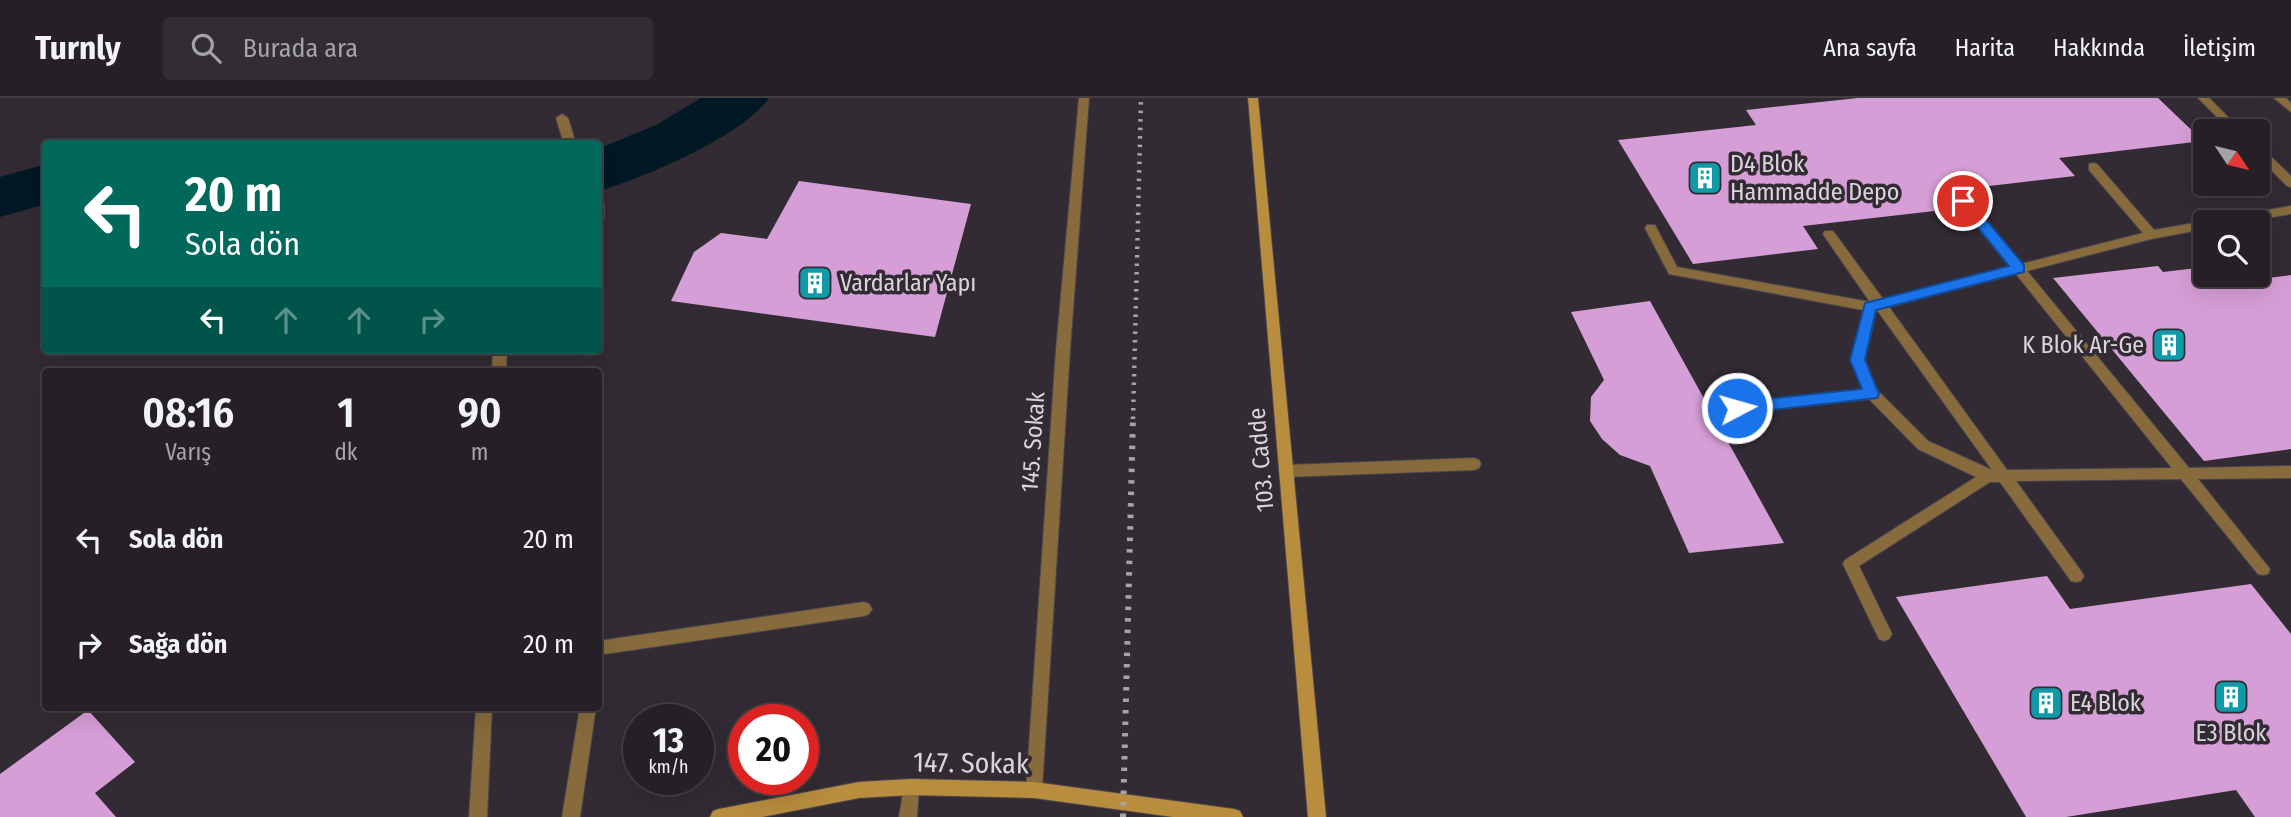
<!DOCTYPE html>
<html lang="tr">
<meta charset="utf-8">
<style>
body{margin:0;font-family:"Fira Sans Condensed",sans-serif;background:#322d32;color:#f1f3f6;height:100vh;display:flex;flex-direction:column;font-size:26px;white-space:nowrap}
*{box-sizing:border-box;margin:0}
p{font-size:23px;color:#a4a3a7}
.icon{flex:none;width:38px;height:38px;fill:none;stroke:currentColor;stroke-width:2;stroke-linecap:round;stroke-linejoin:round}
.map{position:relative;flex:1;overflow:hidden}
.drawer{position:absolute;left:42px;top:270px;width:560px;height:343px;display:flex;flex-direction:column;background:#262026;border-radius:7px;box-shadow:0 7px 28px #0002,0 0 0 2px #423e43}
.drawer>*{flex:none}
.banner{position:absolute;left:42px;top:42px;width:560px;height:214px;border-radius:7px;box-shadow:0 7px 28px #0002,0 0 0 2px #423e43;background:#00695c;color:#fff;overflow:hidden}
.needle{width:46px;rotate:125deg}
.buttons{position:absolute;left:2193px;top:21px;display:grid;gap:14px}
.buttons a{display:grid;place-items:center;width:77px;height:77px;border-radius:7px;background:#262026;box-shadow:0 7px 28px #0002,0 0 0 2px #423e43;font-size:35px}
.speed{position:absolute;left:623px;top:606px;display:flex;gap:14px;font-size:35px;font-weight:700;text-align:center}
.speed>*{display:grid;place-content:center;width:91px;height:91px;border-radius:50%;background:#262026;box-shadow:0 7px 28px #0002,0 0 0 2px #423e43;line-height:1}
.speed small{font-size:18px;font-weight:400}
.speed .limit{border:10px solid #d22;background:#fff;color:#111}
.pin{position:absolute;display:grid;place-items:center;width:60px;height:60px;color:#fff;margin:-30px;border:4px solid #fff;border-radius:50%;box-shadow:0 2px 7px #0007}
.me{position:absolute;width:77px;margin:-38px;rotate:84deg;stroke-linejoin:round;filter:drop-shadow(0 0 5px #0008)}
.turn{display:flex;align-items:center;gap:24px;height:147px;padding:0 28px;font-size:32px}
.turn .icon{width:91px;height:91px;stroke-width:2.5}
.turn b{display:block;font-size:49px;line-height:60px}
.lanes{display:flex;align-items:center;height:66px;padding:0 28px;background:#0003;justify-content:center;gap:35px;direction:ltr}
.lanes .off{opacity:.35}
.eta{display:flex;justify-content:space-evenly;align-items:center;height:119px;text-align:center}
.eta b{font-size:42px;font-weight:600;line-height:49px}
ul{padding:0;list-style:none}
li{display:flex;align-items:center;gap:21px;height:105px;padding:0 28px}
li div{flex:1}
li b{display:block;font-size:26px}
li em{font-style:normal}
header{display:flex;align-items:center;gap:42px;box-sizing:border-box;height:98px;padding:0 35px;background:#262026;border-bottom:2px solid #423e43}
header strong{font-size:33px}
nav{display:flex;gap:38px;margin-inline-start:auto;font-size:24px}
.search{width:490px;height:63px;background:#322d32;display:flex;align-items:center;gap:18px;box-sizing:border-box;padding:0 24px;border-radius:7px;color:#a4a3a7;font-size:26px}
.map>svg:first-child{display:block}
</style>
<header>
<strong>Turnly</strong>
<div class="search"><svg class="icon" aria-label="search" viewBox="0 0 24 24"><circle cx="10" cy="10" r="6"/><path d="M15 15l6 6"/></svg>Burada ara</div>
<nav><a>Ana sayfa</a><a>Harita</a><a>Hakkında</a><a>İletişim</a></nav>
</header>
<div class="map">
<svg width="2291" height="719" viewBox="0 0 2291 719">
<rect width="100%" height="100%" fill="#322b33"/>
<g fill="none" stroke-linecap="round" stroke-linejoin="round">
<path fill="#011825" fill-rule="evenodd" d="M701 0H769C744 37 642 81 598 93V51L658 26Z
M46 66V106L0 119V79Z"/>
</g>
<path fill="#d69ed7" d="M1858 0H2158L2203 43 2059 60 2075 78 1938 94 1952 111 1803 128 1818 151 1693 166 1618 42 1756 27 1746 12Z
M799 83 971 106 935 239 671 203 694 154 721 135 767 141Z
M2158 168 2163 174 2205 169V177H2230L2236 184 2291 177V351L2204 363 2053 180Z
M1650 203 1784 445 1689 455 1650 368 1620 357 1602 341 1590 323 1591 299 1604 282 1571 214Z
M2047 478 2070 511 2251 486 2291 536V719H2255L2236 692 2066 719H2026L1896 499Z
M88 612 135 664 95 695 116 719H0V676Z"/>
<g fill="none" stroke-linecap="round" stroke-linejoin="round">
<defs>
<path id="lane" d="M2198 0H2209L2242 33H2231Z
M2274 0H2286L2291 5V14Z
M562 16 568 20 576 46H564L556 20Z
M2258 49 2262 50 2291 78V89L2287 88 2258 59Z
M2093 65 2097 66 2154 132 2205 123 2209 124H2205V131L2151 141 2027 173 2189 370 2291 368V380L2198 381 2270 471 2268 476 2263 477 2258 476 2181 381 2016 383 2081 473 2084 478 2081 483 2076 484 2071 483 2000 384H1990L1859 468 1892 536 1889 541 1884 543 1879 541 1843 466 1845 462 1976 379 1918 351 1869 301 1737 315 1732 314 1730 310 1732 306 1737 305 1864 292 1851 262 1863 212 1669 176 1645 130 1647 127H1655L1677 169 1870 204 1825 139 1823 136 1825 133H1833L1883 201 2010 169 1959 106V100H1967L2021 166 2143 135 2089 72V66ZM2016 176 2172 370 2007 372 1889 209ZM1876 212H1877L1992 372 1928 343 1878 293 1865 262Z
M598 102 604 106V119L598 123Z
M2291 108V116L2243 124H2215L2221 120Z
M493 252H507L506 273H492Z
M864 504 869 506 872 511 869 516 864 518 598 557V543Z
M476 609H492L487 719H469Z
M580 609H596L580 719H562Z"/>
<path id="street" d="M1079 0H1089L1070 252 1042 692 1040 698 1034 700 1028 698 1026 692 1056 252Z
M1474 360 1479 362 1481 366 1479 370 1474 372 1286 379 1281 377 1279 373 1281 369 1286 367Z
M911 681 917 683 919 689 917 719H899L905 683Z"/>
<path id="secondary" d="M1248 0H1258L1326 719H1308Z
M911 681 1034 684 1234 711 1240 713 1243 719H1173L1034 700 911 697 859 700 762 719H710L713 713 719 711 859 684Z"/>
</defs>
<use href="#lane" stroke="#4d464e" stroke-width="2"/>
<use href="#street" stroke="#4d464e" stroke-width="2"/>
<use href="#secondary" stroke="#4d464e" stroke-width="2"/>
<use href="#lane" fill="#876b3d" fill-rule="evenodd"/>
<use href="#street" fill="#876b3d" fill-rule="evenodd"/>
<use href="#secondary" fill="#b88d3e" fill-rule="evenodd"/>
<path stroke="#a8a3a9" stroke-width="4.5" stroke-dasharray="2.5 6" stroke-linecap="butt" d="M1133 321 1141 0"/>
<path stroke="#a8a3a9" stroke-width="6" stroke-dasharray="3.5 8" stroke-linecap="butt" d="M1123 719 1133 319"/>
</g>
<path fill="#1a73e8" stroke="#114b97" stroke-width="2" d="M1963 98 1968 100 2024 167V174L1876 212 1865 262 1879 296 1877 300 1737 316 1732 314 1729 310 1732 306 1737 304 1862 291 1850 262 1865 205 2009 168 1959 106V100Z"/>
<defs>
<symbol id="building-square" viewBox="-11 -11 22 22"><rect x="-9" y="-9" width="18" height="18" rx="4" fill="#0f9aa8" stroke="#322b33"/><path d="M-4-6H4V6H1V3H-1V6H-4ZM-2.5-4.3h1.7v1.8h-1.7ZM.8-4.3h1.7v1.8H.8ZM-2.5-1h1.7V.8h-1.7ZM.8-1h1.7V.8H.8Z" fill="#fff"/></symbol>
</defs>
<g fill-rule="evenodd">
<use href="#building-square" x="1686" y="61" width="38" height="38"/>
<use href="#building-square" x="796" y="166" width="38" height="38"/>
<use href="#building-square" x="2150" y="228" width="38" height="38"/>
<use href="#building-square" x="2212" y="580" width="38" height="38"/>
<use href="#building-square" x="2027" y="586" width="38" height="38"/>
</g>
<g text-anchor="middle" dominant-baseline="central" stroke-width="7" stroke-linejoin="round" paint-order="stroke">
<g font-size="24" fill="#dad5da" stroke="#322b33" text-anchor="start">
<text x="1730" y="66">D4 Blok<tspan x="1730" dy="28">Hammadde Depo</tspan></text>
<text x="840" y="185">Vardarlar Yapı</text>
<text x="2144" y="247" text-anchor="end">K Blok Ar-Ge</text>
<text x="2070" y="605">E4 Blok</text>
<text x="2231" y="635" text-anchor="middle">E3 Blok</text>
</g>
<g font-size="24" fill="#dad5da" stroke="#322b33">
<text transform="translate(1033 344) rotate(-86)">145. Sokak</text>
<text transform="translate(1261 362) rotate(-95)">103. Cadde</text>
</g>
<g font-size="28" fill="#dad5da" stroke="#322b33">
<text transform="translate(971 665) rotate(1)">147. Sokak</text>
</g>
</g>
</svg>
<div class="buttons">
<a><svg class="needle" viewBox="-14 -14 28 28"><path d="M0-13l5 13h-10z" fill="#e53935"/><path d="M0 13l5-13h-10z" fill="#a4a3a7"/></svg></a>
<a><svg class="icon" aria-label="search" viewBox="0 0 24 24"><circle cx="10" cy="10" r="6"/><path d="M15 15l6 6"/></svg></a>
</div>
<div class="speed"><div>13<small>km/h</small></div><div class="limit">20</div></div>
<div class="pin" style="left:1963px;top:103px;background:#d93025"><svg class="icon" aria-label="arrive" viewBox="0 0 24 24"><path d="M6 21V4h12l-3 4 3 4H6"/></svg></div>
<svg class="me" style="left:1737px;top:310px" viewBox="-20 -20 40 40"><circle r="17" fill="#1a73e8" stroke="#fff" stroke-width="3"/><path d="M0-11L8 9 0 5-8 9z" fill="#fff"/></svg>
<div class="banner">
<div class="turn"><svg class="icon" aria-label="left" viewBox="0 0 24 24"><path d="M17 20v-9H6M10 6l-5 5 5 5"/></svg><div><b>20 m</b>Sola dön</div></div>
<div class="lanes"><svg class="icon" aria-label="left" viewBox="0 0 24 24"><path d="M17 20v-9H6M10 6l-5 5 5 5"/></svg><svg class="icon off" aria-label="ahead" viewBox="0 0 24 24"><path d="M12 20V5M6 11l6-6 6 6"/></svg><svg class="icon off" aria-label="ahead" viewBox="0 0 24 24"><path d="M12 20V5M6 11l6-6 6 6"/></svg><svg class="icon off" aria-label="right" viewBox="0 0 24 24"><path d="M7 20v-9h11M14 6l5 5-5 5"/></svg></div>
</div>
<section class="drawer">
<div class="eta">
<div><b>08:16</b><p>Varış</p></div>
<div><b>1</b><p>dk</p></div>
<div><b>90</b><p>m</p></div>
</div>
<ul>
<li><svg class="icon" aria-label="left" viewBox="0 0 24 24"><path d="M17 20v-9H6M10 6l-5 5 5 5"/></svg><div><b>Sola dön</b></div><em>20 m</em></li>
<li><svg class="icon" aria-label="right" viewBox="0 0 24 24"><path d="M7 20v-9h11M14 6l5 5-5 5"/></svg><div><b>Sağa dön</b></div><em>20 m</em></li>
</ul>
</section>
</div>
